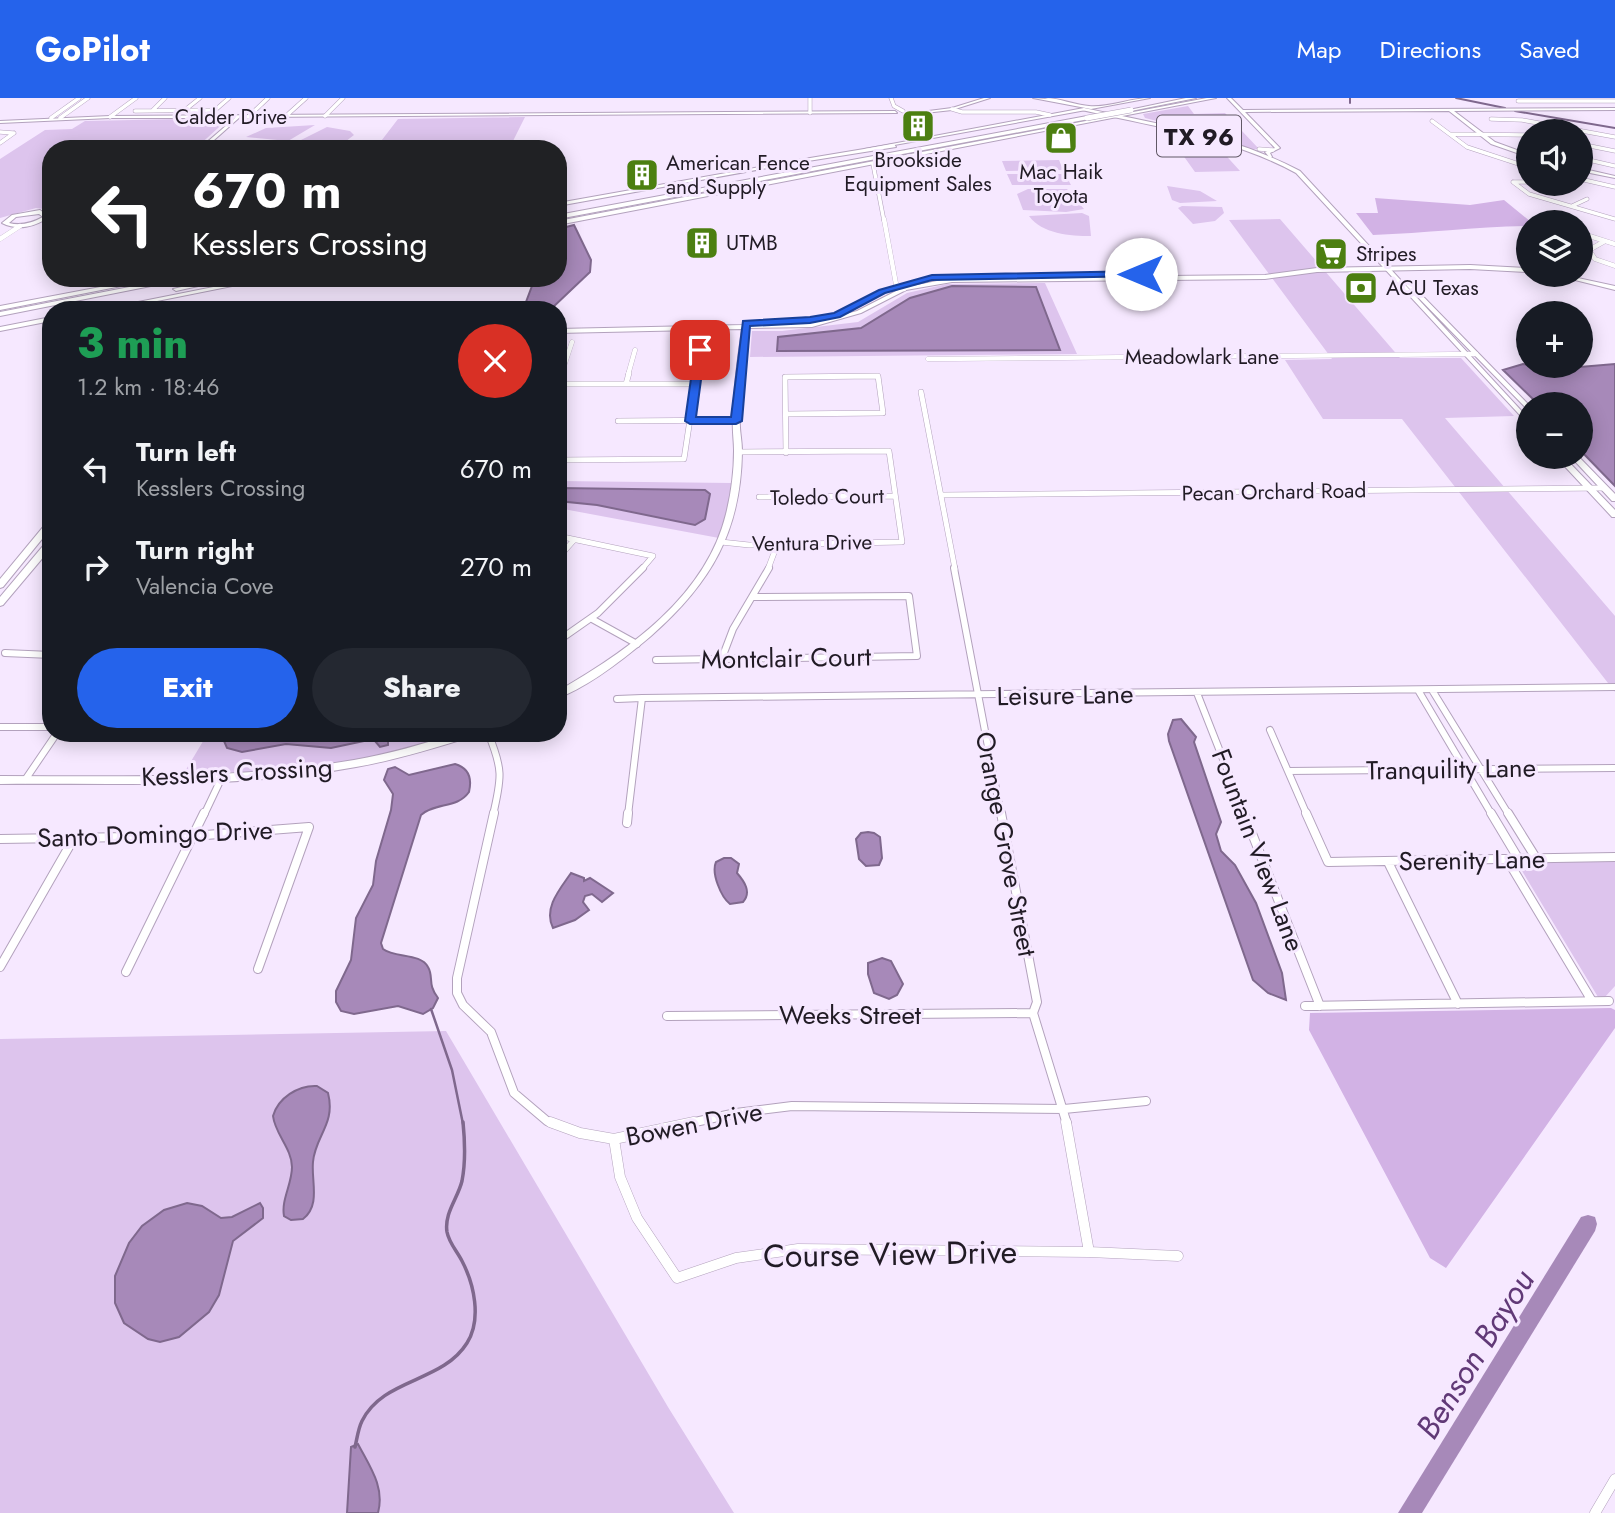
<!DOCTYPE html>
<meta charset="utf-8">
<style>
body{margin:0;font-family:Jost,sans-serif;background:#242831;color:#f1f3f6;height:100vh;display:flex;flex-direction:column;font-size:26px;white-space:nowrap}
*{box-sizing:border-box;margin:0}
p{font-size:23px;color:#9ea1a6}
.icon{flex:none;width:38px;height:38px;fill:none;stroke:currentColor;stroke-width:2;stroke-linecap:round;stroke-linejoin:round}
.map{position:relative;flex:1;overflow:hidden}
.details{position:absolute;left:42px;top:203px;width:525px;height:441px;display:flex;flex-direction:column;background:#171b24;border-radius:28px;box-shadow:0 4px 18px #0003}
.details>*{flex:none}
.banner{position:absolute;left:42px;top:42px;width:525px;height:147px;border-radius:28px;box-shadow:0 4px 18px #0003;background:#202124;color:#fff;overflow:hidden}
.buttons{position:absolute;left:1516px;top:21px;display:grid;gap:14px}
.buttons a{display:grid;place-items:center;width:77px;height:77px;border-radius:50%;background:#171b24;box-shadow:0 4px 18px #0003;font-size:35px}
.pin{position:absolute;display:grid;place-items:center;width:60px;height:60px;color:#fff;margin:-30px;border-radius:14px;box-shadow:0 4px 10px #0006}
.me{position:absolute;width:77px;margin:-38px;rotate:270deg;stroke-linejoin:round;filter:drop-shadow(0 0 5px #0008)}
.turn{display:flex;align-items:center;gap:24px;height:147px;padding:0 35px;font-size:32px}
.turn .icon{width:91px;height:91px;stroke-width:2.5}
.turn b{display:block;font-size:49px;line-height:60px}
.round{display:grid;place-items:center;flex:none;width:74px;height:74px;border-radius:37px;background:#242831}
.headline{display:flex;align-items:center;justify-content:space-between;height:119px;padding:0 35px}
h1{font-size:42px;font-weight:800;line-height:52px;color:#1e9e55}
.action{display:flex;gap:14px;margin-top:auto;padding:14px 35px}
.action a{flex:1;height:80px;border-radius:42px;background:#2563eb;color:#fff;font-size:28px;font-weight:800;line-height:80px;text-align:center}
.action a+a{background:#242831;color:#f1f3f6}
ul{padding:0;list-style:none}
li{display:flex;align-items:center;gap:21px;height:98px;padding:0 35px}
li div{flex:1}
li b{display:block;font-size:26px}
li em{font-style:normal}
header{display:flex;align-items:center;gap:42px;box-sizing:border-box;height:98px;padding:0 35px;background:#2563eb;color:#fff}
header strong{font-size:33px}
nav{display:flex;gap:38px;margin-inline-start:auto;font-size:24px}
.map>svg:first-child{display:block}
</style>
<header>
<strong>GoPilot</strong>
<nav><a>Map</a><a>Directions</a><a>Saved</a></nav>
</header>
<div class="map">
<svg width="1615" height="1415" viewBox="0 0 1615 1415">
<rect width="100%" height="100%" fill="#f6e8ff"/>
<path fill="#ddc4ed" d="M1188 8 1194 16 1225 15 1259 51 1221 52 1240 73 1195 74 1180 53 1188 52 1169 26 1145 20 1143 16Z
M525 19 509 51H375L398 21Z
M229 20 195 51H51V112L36 110 0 120V61L45 32 72 31 85 23Z
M315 27 288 43 246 39 266 30Z
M327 29 350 33 354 37 341 47 299 43Z
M1059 62 1063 72 1006 73 1002 63Z
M1007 76H1065L1071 87H1012Z
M1167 88 1200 93 1217 103 1180 105 1172 102Z
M1028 91H1067L1084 111 1066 114 1023 112 1017 96Z
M1182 108 1222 109 1224 115 1215 123 1193 126 1178 110Z
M1082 115 1089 118 1091 138C1070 138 1042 136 1029 118Z
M1280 121 1400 260H1461L1514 318 1445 320 1615 518V594L1402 321H1323L1285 262 1332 261 1229 122Z
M1045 185 1077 256 750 259 752 233H782L858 224 907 195 947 186Z
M558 383 731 385 728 412 719 440 558 410Z
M208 635H457C404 652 349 666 293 672 257 675 220 674 184 675Z
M1615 763V888L1605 899H1598L1519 768 1524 765Z
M446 933 668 1309 734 1415H0V941Z"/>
<path fill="#d2b2e5" d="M1375 100 1470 107 1504 102 1531 124H1528V128C1475 129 1426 135 1373 137L1356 115H1378Z
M1611 910 1615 912V930L1446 1170 1430 1160 1309 932 1310 915Z"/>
<path fill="#a789b9" stroke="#7f688d" stroke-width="2" d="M574 127 591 162 590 174 550 212H523L535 180H558V131Z
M952 188 1036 189 1060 252 777 253 778 239 861 230 910 200Z
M1523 266 1556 271 1615 266V388L1580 352V306H1538L1503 272Z
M558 390 705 392 710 396 705 421 695 427 597 407 558 403Z
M1181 621 1196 639 1194 644 1221 724 1216 736 1221 753 1235 767 1256 805 1282 875 1286 902 1268 895 1253 882 1169 643 1168 636 1173 622Z
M227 635H319C336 650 367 630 388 638V647L380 649 375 643H364L331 650 286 646 242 654 227 650 224 643Z
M455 666C469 670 472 681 469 694 457 711 436 704 421 717L381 845 383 851C395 860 421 855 428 869 434 879 427 886 438 900L433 910 423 916 398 908 354 916 341 913 336 904V893L351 862 356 820 373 787 376 763 391 712 393 696 384 682 388 671 395 669 409 677Z
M868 734 874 735 880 739 882 760 879 767 866 768 859 761 856 741 861 735Z
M724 760H731L739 766 737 775C744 783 752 794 743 804L730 806C721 799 711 775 716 764Z
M571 775 584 780V783L590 780 613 795 602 804 592 796 585 798 583 804 589 812 575 822 553 830C543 810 560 791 571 775Z
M882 860 891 863 903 886 897 897 889 901 874 895 868 876V865Z
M317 988 328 995C336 1026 315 1038 313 1064 311 1083 321 1107 303 1121L291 1122 284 1118C281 1102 292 1086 292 1069 292 1051 275 1036 273 1018 278 1000 298 987 317 988Z
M187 1105 202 1108 221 1120 232 1119 260 1105 263 1110V1120L233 1143 219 1197 209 1214 179 1239 160 1244 148 1241 124 1225 115 1205V1178L129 1145 142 1128 164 1112Z
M358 1346C370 1369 385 1389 378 1415H347L351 1349Z"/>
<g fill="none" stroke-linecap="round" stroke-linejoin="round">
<path stroke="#7f688d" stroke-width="2" d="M1350 0V5
M1456 0 1505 10
M1515 13 1615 30"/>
<path stroke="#7f688d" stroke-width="2.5" d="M431 911 452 972 463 1026"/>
<path stroke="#7f688d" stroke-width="3.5" d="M355 1349C357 1341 358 1331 362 1323 383 1280 442 1285 467 1245 482 1221 474 1186 462 1163 457 1153 449 1145 447 1134 444 1115 458 1100 462 1083 466 1063 465 1044 463 1024"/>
<path fill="#a789b9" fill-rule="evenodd" d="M1588 1117 1595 1119 1597 1126 1595 1133 1422 1415H1398L1581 1119Z"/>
<defs>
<path id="street-far5" d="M810 0V15
M891 0 894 8 903 13
M1518 3H1615
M952 11 962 14H1036L1050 17
M153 12 165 0
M185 12 200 0
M135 13 215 12
M213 14 229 0
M286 18 306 0
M325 18 343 0
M110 19 136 0
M248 19 268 0
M51 20 79 0
M60 20 88 0
M1491 21 1522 22 1615 39
M1432 23 1467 49 1528 69
M0 34 13 35
M1450 36 1528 37
M0 45 14 35
M1580 46 1615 53
M1259 51 1273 52
M1580 60 1615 68
M873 66 884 123
M1580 81 1615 89
M1513 84 1529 96 1615 121
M1514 84H1528
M1572 108 1587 101"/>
<path id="street-far4" d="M884 121 896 186 904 191
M1580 135 1615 146
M0 141 20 128
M1605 143 1589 152 1595 161 1615 168
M928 261 1476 256
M561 277 572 244
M628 277 635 252
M696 277 700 252"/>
<path id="street-far3" d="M559 286H695
M626 286 629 275
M558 287 562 275
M921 294 955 471
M786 316 883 315 878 278 785 279 786 355
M618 323 736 322
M558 362 684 361 697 275
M943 397 1605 390
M759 399 895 398
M558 438 653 458 642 471
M721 444 749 447 902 444 889 353 738 354
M558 460 574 442
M768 471 777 447"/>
<path id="street-far2" d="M954 470 1001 717
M592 521 637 546
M558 543 598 515 643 470
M5 555 51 557
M722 560 733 531 769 470
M656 562 917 558 909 498 752 499
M1418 592 1492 717
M1432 592 1509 717
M1197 595 1245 717
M617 601 642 600
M0 629H51
M1270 632 1307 717
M488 635C503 671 502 679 493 717
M1288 673 1615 670
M25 682 57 635
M204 717 222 679
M628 717 642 600 1615 589"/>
<path id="street-far1" d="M494 715 457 880V895L463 907 491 934 514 995 547 1023 555 1026
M1001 715 1037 904 1033 915 1067 1026
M1244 715 1320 908
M1306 715 1328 764 1615 759
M1491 715 1518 760
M1508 715 1536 760
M627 725 628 715
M0 741 193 738 309 729 258 871
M1508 763 1592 903
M1388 764 1458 906
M0 869 74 740
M126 874 204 715
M1305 908 1609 903
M667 918 1033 915
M686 1026 736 1015 792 1008 1064 1011 1146 1003"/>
<path id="street" d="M550 1024 580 1035 614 1041 694 1024
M1066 1024 1089 1154
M614 1041 620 1079 637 1120 677 1180 736 1160 798 1151 1089 1154 1178 1158
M1595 1415 1615 1381"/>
<path id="secondary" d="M984 0H990L952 12 907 17 905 16 952 10Z
M1033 0 1048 1 1045 0C1060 0 1074 7 1089 8 1107 10 1131 0 1150 0L1091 11Z
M1207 0H1216L558 127V123Z
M1227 0H1231L1243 12 1615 10V12L1454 13 1495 44 1528 56V59L1491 46 1449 13 1245 14 1280 50 1270 55 1272 59 1270 60 1265 54 1275 50Z
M1084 10 1086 12 867 52 865 51Z
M895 13 897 15 240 19 204 51H199L235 20H110L0 25V23L110 18Z
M793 63 795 65 558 108V105Z
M1580 70 1615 78V80L1580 73Z
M40 112 49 119C35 129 18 133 2 125L12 117ZM39 116 43 119C32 125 21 128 9 125L16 119Z
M1470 167 1528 170V174L1470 171 1317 174 1265 181 952 184 906 192 861 215 812 229 748 230C745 260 740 291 740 321 739 331 742 342 742 353 741 434 711 485 651 538 625 560 590 588 558 600V593C628 553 706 498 726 416 731 396 734 373 734 353 734 342 732 331 733 321 733 291 738 260 742 231L558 235V231L743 227 746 223 748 224 749 227 812 225 857 213 902 190 952 180 1265 177 1317 170Z
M1555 177H1564L1615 188V192Z
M148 180H162L0 212V208Z
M259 180H272L112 212H98Z
M51 219V223L0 233V229Z
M48 423H51V430L3 489 0 490V481Z
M48 442H51V450L3 507 0 508V499Z
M458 635H475L473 638C435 650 396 662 356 669 239 691 118 685 0 686V678C118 678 237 682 354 662 389 656 423 646 458 635Z"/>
<path id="primary" d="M1084 10C1157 26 1233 37 1300 73L1528 320V326L1296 75C1230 39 1155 29 1082 12Z
M1406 185H1410L1528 306V312L1406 187Z
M1556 359H1564L1615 412V419H1612Z
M1571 359H1579L1615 396V403H1612Z"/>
<path id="highway" d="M1186 0H1196L1131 13 1129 12Z
M1087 18 1089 21 558 121V117Z
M894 46 896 49 783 67 780 65Z
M176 180H191L0 218V214Z
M220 180H234L176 193 173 191Z"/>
</defs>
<use href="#street-far5" stroke="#b3a2bd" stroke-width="4.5"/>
<use href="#street-far4" stroke="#b3a2bd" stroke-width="5"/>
<use href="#street-far3" stroke="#b3a2bd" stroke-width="6"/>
<use href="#street-far2" stroke="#b3a2bd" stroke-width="8"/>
<use href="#street-far1" stroke="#b3a2bd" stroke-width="10"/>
<use href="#street" stroke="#b3a2bd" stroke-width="11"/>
<use href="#secondary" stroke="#b3a2bd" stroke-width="2"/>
<use href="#primary" stroke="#b3a2bd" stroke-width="2"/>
<use href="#highway" stroke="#b3a2bd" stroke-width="2"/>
<use href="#street-far5" stroke="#fff" stroke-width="3.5"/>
<use href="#street-far4" stroke="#fff" stroke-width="4.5"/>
<use href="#street-far3" stroke="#fff" stroke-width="5"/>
<use href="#street-far2" stroke="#fff" stroke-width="6"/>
<use href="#street-far1" stroke="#fff" stroke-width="8"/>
<use href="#street" stroke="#fff" stroke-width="10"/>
<use href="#secondary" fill="#fff" fill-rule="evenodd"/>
<use href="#primary" fill="#fff" fill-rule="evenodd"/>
<use href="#highway" fill="#fff" fill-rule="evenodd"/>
<defs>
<path id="highway-bridge" d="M1087 20 1131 12"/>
</defs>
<use href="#highway-bridge" stroke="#b3a2bd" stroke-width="6" stroke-linecap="butt"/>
<use href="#highway-bridge" stroke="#fff" stroke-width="5"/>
</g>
<path fill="#2563eb" stroke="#184099" stroke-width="2" d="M1141 173 1144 174V178L932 182 885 195 840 219 810 225 750 228 742 323 736 326H690L685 323 695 252 700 249 705 252 696 319H731L743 223 810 219 834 215 879 192 932 177Z"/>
<defs>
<symbol id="building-square" viewBox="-11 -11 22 22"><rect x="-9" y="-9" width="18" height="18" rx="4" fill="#4c7f11" stroke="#f6e8ff"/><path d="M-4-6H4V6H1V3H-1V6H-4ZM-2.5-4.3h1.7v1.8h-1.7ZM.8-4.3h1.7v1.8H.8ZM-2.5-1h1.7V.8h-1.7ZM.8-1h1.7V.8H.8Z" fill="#fff"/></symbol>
<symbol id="shop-square" viewBox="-11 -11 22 22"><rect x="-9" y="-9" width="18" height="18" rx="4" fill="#4c7f11" stroke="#f6e8ff"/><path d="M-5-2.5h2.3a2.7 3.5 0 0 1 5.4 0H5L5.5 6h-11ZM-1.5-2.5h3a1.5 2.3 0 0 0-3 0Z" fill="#fff"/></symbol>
<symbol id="supermarket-square" viewBox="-11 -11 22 22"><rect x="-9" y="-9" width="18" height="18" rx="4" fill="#4c7f11" stroke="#f6e8ff"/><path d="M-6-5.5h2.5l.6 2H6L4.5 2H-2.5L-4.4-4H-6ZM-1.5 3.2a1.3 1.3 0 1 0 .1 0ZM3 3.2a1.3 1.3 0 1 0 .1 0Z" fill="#fff"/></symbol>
<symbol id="bank-square" viewBox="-11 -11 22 22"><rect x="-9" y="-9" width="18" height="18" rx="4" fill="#4c7f11" stroke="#f6e8ff"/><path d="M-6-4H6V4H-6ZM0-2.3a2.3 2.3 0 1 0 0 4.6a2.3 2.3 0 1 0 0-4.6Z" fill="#fff"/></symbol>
</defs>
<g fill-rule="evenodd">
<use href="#building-square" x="899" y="9" width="38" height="38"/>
<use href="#shop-square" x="1042" y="21" width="38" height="38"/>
<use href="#building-square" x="623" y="58" width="38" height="38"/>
<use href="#building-square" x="683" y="126" width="38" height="38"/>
<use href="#supermarket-square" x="1312" y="137" width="38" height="38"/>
<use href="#bank-square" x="1342" y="171" width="38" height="38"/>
</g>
<g text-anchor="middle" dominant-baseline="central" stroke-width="6" stroke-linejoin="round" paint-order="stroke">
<g font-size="21" fill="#211b25" stroke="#f6e8ff">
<text x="231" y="19">Calder Drive</text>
<text x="1202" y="259">Meadowlark Lane</text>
<text transform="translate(1274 394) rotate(-1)">Pecan Orchard Road</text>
<text transform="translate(827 399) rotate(-1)">Toledo Court</text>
<text transform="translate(812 445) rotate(-1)">Ventura Drive</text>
</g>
<g font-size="21" fill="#211b25" stroke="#f6e8ff" text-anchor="start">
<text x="918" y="62" text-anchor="middle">Brookside<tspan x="918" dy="24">Equipment Sales</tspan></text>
<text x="666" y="65">American Fence<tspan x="666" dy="24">and Supply</tspan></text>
<text x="1061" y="74" text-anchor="middle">Mac Haik<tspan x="1061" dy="24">Toyota</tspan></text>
<text x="726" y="145">UTMB</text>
<text x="1356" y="156">Stripes</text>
<text x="1386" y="190">ACU Texas</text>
</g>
<rect fill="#f6e8ff" stroke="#615866" stroke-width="2" x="1157" y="17.5" width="84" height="41" rx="5"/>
<g font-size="24" font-weight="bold" fill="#211b25">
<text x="1199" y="38">TX 96</text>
</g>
<g font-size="26" fill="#211b25" stroke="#f6e8ff">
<text transform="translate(786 560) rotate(-1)">Montclair Court</text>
<text transform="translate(1065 597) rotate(-1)">Leisure Lane</text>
<text transform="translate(1451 671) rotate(-1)">Tranquility Lane</text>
<text transform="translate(237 674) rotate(-3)">Kesslers Crossing</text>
<text transform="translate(155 736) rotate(-2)">Santo Domingo Drive</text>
<text transform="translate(1006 746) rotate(79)">Orange Grove Street</text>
<text transform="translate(1258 752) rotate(69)">Fountain View Lane</text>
<text transform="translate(1472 762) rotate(-1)">Serenity Lane</text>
<text x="850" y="917">Weeks Street</text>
<text transform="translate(694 1026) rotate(-11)">Bowen Drive</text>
</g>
<g font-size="32" fill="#211b25" stroke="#f6e8ff">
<text transform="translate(890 1156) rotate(-1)">Course View Drive</text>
</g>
<g font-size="33" font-style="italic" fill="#613977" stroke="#f6e8ff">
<text transform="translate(1475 1256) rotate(-58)">Benson Bayou</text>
</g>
</g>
</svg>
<div class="buttons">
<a><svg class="icon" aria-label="sound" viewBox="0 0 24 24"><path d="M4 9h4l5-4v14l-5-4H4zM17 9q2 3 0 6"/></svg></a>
<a><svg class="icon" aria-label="layers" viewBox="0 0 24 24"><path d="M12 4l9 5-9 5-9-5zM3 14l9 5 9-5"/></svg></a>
<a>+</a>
<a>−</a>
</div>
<div class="pin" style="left:700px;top:252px;background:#d93025"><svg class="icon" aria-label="arrive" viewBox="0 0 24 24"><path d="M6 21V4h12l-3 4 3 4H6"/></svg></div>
<svg class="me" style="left:1141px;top:176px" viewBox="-20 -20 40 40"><circle r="19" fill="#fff"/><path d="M0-13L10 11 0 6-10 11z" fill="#2563eb"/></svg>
<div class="banner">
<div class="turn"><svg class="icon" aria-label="left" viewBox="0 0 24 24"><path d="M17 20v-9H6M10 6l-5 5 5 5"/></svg><div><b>670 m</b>Kesslers Crossing</div></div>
</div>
<section class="details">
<div class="headline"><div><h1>3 min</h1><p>1.2 km · 18:46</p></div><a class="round" style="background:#d93025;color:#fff"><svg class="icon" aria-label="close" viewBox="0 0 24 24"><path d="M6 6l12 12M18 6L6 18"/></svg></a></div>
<ul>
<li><svg class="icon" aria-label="left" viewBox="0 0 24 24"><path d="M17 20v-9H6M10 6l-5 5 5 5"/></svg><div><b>Turn left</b><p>Kesslers Crossing</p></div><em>670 m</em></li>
<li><svg class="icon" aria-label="right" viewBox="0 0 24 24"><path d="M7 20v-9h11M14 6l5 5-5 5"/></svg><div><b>Turn right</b><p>Valencia Cove</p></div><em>270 m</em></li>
</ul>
<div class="action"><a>Exit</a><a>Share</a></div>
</section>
</div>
